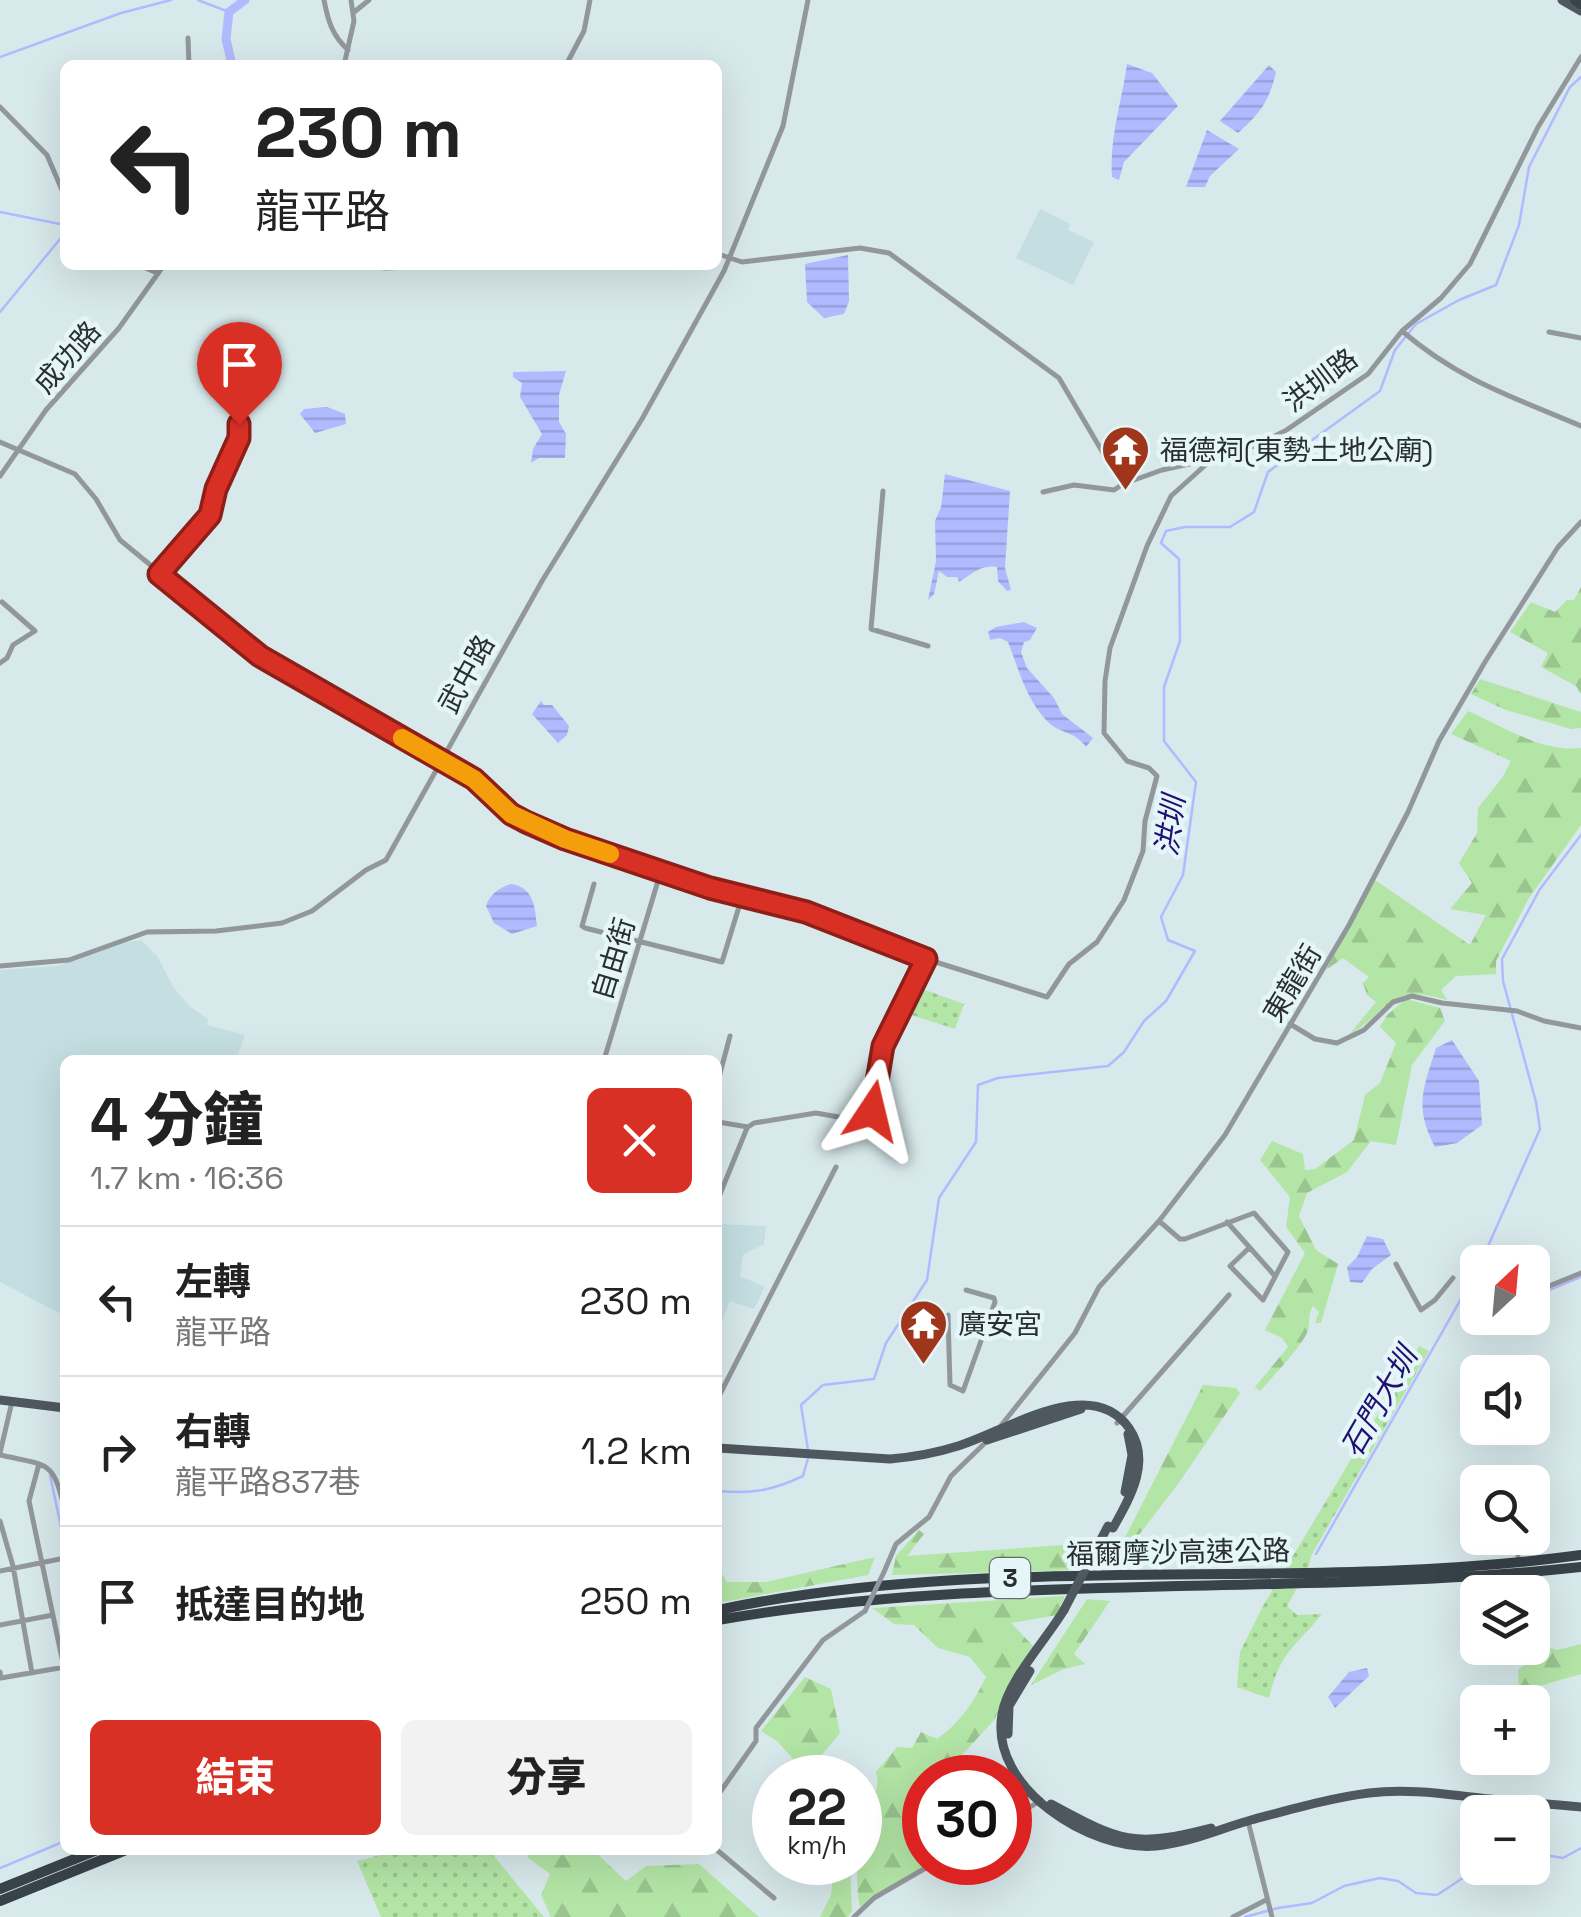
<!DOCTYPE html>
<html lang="zh-TW">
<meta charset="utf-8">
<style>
body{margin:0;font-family:"Space Grotesk","Noto Sans TC",sans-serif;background:#f2f2f2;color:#222;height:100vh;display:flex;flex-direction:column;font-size:38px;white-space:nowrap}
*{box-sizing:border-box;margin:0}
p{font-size:32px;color:#767676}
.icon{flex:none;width:55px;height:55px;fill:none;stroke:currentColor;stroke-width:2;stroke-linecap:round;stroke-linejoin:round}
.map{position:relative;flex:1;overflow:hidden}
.panel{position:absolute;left:60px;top:1055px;width:662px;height:800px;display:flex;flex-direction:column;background:#fff;border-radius:15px;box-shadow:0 10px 40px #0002}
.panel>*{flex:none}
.top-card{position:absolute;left:60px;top:60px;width:662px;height:210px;border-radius:15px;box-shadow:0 10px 40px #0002;background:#fff;color:#222;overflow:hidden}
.needle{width:65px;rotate:26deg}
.controls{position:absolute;left:1460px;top:1245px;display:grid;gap:20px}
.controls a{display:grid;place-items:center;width:90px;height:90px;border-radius:15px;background:#fff;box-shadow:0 10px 40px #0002;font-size:50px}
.speed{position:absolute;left:752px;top:1755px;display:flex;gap:20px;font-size:50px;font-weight:700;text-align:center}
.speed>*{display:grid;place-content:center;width:130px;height:130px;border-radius:50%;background:#fff;box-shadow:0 10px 40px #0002;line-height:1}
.speed small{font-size:25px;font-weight:400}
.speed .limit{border:15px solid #d22;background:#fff;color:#111}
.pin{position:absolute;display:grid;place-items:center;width:85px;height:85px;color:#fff;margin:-102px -42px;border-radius:50% 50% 50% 0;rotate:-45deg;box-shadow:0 0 10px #0007}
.pin .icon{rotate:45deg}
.me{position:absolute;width:110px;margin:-55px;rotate:10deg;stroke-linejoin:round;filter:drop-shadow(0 0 8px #0008)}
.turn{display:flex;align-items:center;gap:35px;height:210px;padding:0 30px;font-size:45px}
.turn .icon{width:130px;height:130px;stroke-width:2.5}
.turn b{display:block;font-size:70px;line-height:85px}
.round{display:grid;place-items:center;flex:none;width:105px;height:105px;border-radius:15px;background:#f2f2f2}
.overview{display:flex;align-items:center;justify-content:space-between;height:170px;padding:0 30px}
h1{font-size:60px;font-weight:800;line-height:75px}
.cta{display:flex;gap:20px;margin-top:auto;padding:20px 30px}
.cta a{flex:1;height:115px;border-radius:15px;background:#d93025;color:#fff;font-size:40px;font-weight:800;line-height:115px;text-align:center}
.cta a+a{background:#f2f2f2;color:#222}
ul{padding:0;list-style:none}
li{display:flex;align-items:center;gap:30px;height:150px;padding:0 30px;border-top:2px solid #e0e0e0}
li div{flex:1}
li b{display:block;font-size:38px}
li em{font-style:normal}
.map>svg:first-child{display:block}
</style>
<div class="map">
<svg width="1581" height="1917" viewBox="0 0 1581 1917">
<defs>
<pattern id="green-dots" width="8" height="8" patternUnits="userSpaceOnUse" patternTransform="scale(2.5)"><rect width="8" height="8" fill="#b3e5a6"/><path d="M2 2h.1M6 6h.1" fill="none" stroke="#9ac58f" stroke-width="1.8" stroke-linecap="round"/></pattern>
<pattern id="forest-firs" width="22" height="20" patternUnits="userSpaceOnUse" patternTransform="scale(2.5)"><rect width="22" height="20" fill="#b3e5a6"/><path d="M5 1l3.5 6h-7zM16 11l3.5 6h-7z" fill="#9ac58f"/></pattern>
<pattern id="water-rules" width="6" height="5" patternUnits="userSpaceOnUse" patternTransform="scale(2.5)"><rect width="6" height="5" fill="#b0baff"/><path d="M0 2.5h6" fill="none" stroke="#97a0db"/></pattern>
</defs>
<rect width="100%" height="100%" fill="#d8e9eb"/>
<path fill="#c4dee2" d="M1040 209 1070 224 1068 230 1094 242 1073 285 1016 258Z
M141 940 157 956 174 988 188 1005 208 1019 207 1025 245 1035 236 1060H65V1320L59 1313 0 1282V970L57 966 123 943Z
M718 1224 766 1226 764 1244 743 1255 740 1276 765 1287 754 1309 730 1301 719 1328Z"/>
<path fill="url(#green-dots)" d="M914 986 964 1004 955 1029 902 1012Z
M1419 1346 1429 1351 1311 1556 1309 1566 1287 1606 1297 1615 1322 1614C1293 1650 1281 1650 1269 1698L1237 1687 1240 1652 1263 1606Z
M400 1850H489L544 1917H381L357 1861Z"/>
<path fill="url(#forest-firs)" d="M1581 587V694L1576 686 1541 667 1548 653 1510 632 1531 602 1555 612 1567 600H1574Z
M1480 679 1581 712V728L1571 729 1506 710 1471 694Z
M1468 711C1502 726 1543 753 1581 748V825L1529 898 1496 961V974L1456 976 1441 990 1447 1000C1386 982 1393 1009 1349 1035L1376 1002 1367 995 1363 983 1369 977 1343 958 1326 970 1375 880 1470 945 1486 915 1450 909 1472 883 1459 863 1477 833 1478 808 1502 778 1511 761 1451 734Z
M1406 999 1440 1008 1445 1021 1412 1065 1396 1145 1371 1141 1347 1172 1307 1193 1299 1216 1316 1250 1338 1264 1321 1323H1315L1319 1312 1313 1306C1307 1316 1311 1320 1308 1330 1305 1343 1270 1380 1260 1391L1255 1387 1288 1347 1282 1338 1265 1330 1305 1253 1286 1227 1290 1197 1260 1160 1272 1141 1303 1154 1305 1170 1315 1169 1354 1140 1365 1095 1380 1083 1396 1043 1380 1027 1387 1015Z
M1203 1385 1236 1388 1240 1393 1178 1484 1125 1553H1117Z
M919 1530 924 1534 907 1556 1092 1543 1080 1570 892 1575 896 1556Z
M875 1557 868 1575 718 1603V1567L727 1582H766Z
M1065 1596 1057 1615 1011 1623 1037 1650 1000 1705 995 1719 942 1777 925 1778V1789L911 1797 925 1813V1862L933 1863 860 1907C854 1878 858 1846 866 1818 870 1801 881 1791 876 1772L897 1747 912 1748 921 1732 937 1739C961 1722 973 1703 986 1677L970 1657 938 1648 914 1625 894 1624 872 1608Z
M1087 1599 1110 1601 1074 1654 1085 1664 1064 1669 1031 1685Z
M1581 1644V1674L1519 1692 1518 1670 1548 1647 1557 1650Z
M805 1677 831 1689 840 1733 806 1774 777 1741 761 1731Z
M534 1850H593L626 1881 646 1866 699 1864 759 1917H551L541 1895 550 1874 527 1857Z
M834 1863H850L852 1911 848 1917H820L831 1895Z"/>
<path fill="url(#water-rules)" d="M1127 64 1152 73 1178 106 1124 162 1119 180 1112 177C1109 138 1122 101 1127 64Z
M1269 65 1276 72C1269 101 1261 113 1238 133L1220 121Z
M1207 130 1239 149 1210 176 1205 187H1186Z
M848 255 849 301 844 314 824 318 807 302 805 264Z
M566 371 559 395V422L566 434 565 458H539L531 463 533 449 542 434 520 397 522 383 513 377V372Z
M327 407 345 414 346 424 315 433 300 414 304 409Z
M945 474 1010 491 1005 568 1011 590 1007 591 998 581 997 567C980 564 971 575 959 582L957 577H947L939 571 934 594 928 600 936 561 935 521 941 507Z
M1024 622 1037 628 1030 640 1024 642 1021 652 1027 668 1054 698 1062 714 1093 738 1086 747C1074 730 1059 734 1047 721 1026 699 1019 670 1008 642L1000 638 990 640 988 632 996 627Z
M541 701 544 705H552L569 726 567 735 558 743 532 714Z
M511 884C534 887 535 908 537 926L512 934 494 923 486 906C490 894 499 888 511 884Z
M1452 1040 1479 1081 1482 1125 1457 1143 1435 1147C1414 1107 1423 1089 1436 1048Z
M1367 1236 1383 1239 1391 1255 1372 1269 1362 1283 1350 1282 1347 1267 1357 1257Z
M1367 1668 1369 1676 1335 1708 1328 1697 1349 1672Z"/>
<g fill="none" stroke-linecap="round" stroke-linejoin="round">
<path stroke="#b0baff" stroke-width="2.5" d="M198 0 229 12
M0 57 121 13 171 0
M0 212 65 225
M0 312 65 233
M1481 1262 1540 1129 1536 1102 1503 981 1502 959 1540 889 1581 835
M1532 1297 1581 1277
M1473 1299 1478 1301
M808 1450 801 1405 823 1385 874 1379 886 1343 927 1280 939 1198 976 1142 978 1085 998 1078 1108 1066 1124 1052 1144 1021 1166 1001 1195 951 1168 940 1161 917 1183 875 1196 782 1164 741V687L1180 641 1179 559 1161 543 1166 531 1185 527H1230L1254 512 1268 472 1380 391 1395 350 1416 324 1459 300 1496 285 1519 225 1529 167 1570 87 1581 77
M50 1475 65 1546
M718 1491C752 1494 771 1491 803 1476L808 1458
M1316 1554 1478 1269
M1532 1853 1563 1858 1581 1848
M0 1868 65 1841
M1245 1917 1278 1908 1312 1903 1344 1886 1380 1878 1398 1881 1416 1893 1437 1895 1478 1868"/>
<path stroke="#b0baff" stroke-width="9" d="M232 65 226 39 229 12 245 0"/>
<path stroke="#92979b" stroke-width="5" d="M324 0C328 21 332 35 348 50
M353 13 369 0
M188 38 189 65
M344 65 354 21 351 0
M566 65 584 31 590 0
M0 107 47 155 65 197
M718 254 742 262 860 248 889 253 1059 378 1116 475 1123 484 1162 470 1239 453 1285 431 1368 374 1402 331 1441 298 1470 264 1538 127 1581 57
M139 265 157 273
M367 265 385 268 451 265
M1402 331C1459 380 1513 397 1581 426
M1549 332 1581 338
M0 442 75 474 96 499 120 540 260 655 474 779 511 814 565 839 710 887 806 912 926 959 1047 997 1069 964 1097 942 1124 900 1143 851 1145 821 1157 776 1149 768 1127 761 1104 733 1105 681 1110 648 1147 546 1171 496 1211 460
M0 476 46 410 119 328 164 265
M883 491 871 629 928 646
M1043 492 1074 485 1114 490 1123 484
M159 574 210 515 216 489 239 438 238 409 244 401
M0 663 7 658 13 645 35 631 2 602
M594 884 582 926 585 928 722 962 742 897
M0 966 69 960 147 932 216 931 282 923 312 911 366 870 386 860 542 581 642 419 724 271 783 126 808 0
M1290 1024 1315 1039 1337 1043 1364 1030 1393 1002 1412 996 1442 1003 1517 1011 1544 1021 1581 1028
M604 1060 661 871
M718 1081 730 1036
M718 1122 748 1127 754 1123 816 1113 861 1121 871 1111 883 1046 926 959
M718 1199 747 1128
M1159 1221 1180 1239H1185L1254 1213 1288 1252 1263 1300 1230 1266 1248 1249
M1227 1222 1275 1276
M1396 1264 1421 1310 1435 1300 1453 1278
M1472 1293 1478 1297
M1532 1293 1581 1273
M948 1315 950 1385 963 1391 995 1302 994 1298 966 1290
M718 1398 836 1167
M1117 1423 1229 1295
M999 1428 1075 1333 1099 1287 1159 1221 1225 1135 1349 925 1408 812 1439 741 1485 662 1558 547 1581 522
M0 1453 11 1406
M0 1455C49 1466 53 1459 65 1511
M39 1464 29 1501 64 1668
M0 1521 13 1566 32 1673
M1517 1549 1518 1556
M0 1571 65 1558
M884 1572 896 1544 929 1517 951 1476 988 1440
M1520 1585 1521 1592
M0 1625 53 1615
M0 1672 1 1678 65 1667
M718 1795 756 1741V1728L823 1640 865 1611
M1010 1820 1041 1800
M1248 1821 1272 1917
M717 1850 774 1898
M854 1917 874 1898 936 1862
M1233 1917 1266 1900"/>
<path stroke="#4f585f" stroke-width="9" d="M1562 0 1581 11
M0 1400 65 1408
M987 1440 1081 1409
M718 1448 890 1459C913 1457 936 1453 958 1446 1005 1432 1090 1373 1129 1428 1152 1461 1130 1498 1113 1528
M1125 1492 1132 1455 1128 1434
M1064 1610C1046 1640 1008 1680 1002 1714 989 1788 1091 1852 1156 1846 1189 1843 1219 1829 1251 1820 1289 1810 1330 1798 1369 1793 1410 1788 1450 1795 1490 1799 1520 1802 1551 1804 1581 1807
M1008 1734 1009 1706 1030 1671
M1051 1804C1121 1842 1134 1848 1211 1828"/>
<path stroke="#384249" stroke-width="10" d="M1575 0 1581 4
M718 1610C1001 1550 1295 1594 1581 1555
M718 1620C1003 1571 1294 1598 1581 1567
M0 1889 97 1850
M0 1901 126 1850"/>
<path stroke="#92979b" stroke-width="5" d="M865 1611 884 1572"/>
<path stroke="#4f585f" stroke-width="9" d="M1064 1610 1108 1526"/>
</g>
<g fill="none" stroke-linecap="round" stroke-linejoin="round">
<defs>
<path id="route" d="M239 424V438L216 489 210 515 159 574 260 656 474 779 511 814 526 822 565 839 710 888 806 912 926 959 883 1046 872 1111"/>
</defs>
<use href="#route" stroke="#8d1f18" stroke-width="25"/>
<use href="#route" stroke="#d93025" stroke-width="18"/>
<path stroke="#f59e0b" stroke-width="18" d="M402 738 474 779 511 814 565 839 610 854"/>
</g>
<defs>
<symbol id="temple-pin" viewBox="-11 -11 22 30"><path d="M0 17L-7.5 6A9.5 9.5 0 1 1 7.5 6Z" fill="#9f361c" stroke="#e5f6f9"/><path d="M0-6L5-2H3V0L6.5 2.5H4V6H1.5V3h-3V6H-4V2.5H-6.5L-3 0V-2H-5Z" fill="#fff"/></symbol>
</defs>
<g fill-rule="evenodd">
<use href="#temple-pin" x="1098" y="422" width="55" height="75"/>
<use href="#temple-pin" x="896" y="1296" width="55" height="75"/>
</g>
<g text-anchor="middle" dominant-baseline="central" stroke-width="9" stroke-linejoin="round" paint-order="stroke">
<rect fill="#e5f6f9" stroke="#616b6c" stroke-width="2.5" x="990" y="1558" width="40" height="40" rx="8"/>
<g font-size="25" font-weight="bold" fill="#292f30">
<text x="1010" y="1578">3</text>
</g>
<g font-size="28" fill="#292f30" stroke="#e5f6f9">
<text transform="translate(67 357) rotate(-49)">成功路</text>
<text transform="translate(1320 380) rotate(-37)">洪圳路</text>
<text transform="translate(466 674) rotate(-61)">武中路</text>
<text transform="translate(613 959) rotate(-73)">自由街</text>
<text transform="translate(1292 983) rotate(-59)">東龍街</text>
<text transform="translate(1178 1552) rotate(-1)">福爾摩沙高速公路</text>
</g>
<g font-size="28" fill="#292f30" stroke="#e5f6f9" text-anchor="start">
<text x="1160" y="450">福德祠(東勢土地公廟)</text>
<text x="958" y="1324">廣安宮</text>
</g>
<g font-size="30" font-style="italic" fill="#201072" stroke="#e5f6f9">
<text transform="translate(1170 826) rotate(-82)">洪圳</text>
<text transform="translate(1379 1402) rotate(-60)">石門大圳</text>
</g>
</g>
</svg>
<div class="controls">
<a><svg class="needle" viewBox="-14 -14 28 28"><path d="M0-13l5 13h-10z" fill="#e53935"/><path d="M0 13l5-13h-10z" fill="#767676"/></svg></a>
<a><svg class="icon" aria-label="sound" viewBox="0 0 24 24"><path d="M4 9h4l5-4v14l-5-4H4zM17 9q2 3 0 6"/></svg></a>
<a><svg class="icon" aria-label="search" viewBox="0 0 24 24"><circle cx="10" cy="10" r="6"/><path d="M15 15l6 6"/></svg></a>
<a><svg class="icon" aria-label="layers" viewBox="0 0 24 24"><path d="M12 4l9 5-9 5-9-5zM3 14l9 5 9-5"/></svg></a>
<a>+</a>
<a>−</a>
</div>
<div class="speed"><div>22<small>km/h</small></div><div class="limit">30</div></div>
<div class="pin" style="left:239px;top:424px;background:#d93025"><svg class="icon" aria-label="arrive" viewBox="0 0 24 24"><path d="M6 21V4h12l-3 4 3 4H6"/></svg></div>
<svg class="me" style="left:872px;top:1111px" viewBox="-20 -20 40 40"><path d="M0-17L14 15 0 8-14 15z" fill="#d93025" stroke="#fff" stroke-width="4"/></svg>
<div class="top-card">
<div class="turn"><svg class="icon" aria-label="left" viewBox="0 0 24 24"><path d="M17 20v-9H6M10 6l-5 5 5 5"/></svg><div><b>230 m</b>龍平路</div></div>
</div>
<section class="panel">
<div class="overview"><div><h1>4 分鐘</h1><p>1.7 km · 16:36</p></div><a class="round" style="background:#d93025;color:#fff"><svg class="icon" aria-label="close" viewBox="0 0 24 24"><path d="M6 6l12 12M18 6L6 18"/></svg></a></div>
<ul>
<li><svg class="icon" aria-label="left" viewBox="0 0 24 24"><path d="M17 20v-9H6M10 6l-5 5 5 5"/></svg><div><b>左轉</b><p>龍平路</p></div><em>230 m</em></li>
<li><svg class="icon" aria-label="right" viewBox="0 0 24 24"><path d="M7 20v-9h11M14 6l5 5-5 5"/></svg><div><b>右轉</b><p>龍平路837巷</p></div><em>1.2 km</em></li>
<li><svg class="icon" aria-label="arrive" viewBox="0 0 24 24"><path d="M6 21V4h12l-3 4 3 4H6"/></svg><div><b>抵達目的地</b></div><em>250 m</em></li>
</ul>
<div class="cta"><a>結束</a><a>分享</a></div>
</section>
</div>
